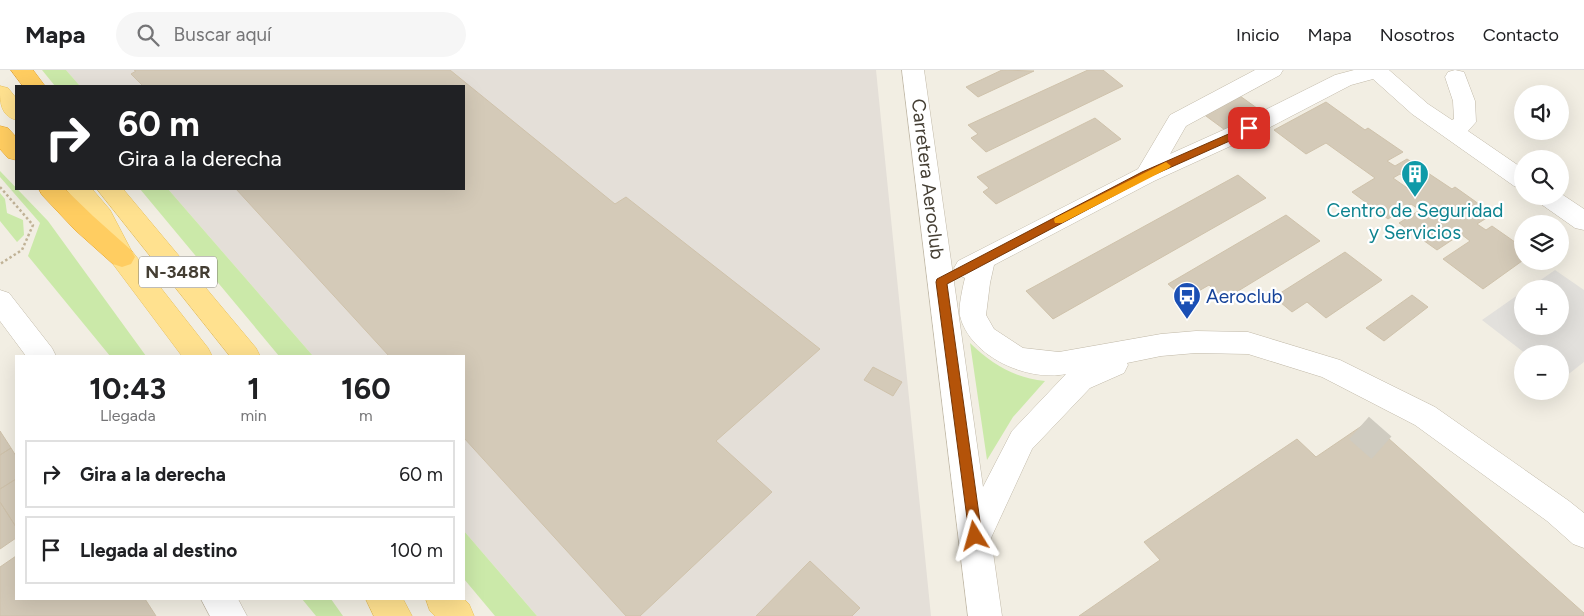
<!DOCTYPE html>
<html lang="es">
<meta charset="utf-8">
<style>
body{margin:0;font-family:Figtree,sans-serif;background:#f6f6f6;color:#202124;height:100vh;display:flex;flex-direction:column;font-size:19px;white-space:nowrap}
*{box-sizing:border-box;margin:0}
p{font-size:16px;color:#757577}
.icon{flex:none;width:28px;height:28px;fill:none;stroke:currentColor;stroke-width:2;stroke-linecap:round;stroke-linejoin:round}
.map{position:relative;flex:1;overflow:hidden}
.details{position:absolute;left:15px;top:285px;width:450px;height:245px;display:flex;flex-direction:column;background:#fff;border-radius:0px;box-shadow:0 5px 20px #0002}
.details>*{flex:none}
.top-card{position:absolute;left:15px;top:15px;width:450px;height:105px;border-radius:0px;box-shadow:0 5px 20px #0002;background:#202124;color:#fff;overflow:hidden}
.controls{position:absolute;left:1514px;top:15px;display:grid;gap:10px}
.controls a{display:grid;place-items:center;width:55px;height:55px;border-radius:50%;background:#fff;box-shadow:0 5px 20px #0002;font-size:25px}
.pin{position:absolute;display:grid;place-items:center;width:42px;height:42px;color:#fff;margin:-21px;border-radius:10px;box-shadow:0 2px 8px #0006}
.me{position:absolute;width:55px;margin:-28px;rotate:352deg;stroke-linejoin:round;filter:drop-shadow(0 0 4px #0008)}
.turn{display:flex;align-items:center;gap:18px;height:105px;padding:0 20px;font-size:22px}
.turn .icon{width:65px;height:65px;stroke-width:2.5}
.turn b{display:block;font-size:35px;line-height:42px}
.eta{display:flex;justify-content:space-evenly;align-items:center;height:85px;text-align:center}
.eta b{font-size:30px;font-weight:700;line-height:35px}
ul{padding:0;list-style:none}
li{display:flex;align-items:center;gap:15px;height:68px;margin:0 10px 8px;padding:0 10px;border:2px solid #e0e0e0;border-radius:0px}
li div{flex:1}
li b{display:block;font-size:19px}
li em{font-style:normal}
header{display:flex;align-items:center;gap:30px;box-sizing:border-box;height:70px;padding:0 25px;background:#fff;border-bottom:1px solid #e0e0e0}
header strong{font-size:24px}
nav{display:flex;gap:28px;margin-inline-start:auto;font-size:18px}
.search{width:350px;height:45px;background:#f6f6f6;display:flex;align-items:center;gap:12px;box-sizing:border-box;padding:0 18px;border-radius:28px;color:#757577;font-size:19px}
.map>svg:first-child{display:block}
</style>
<header>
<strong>Mapa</strong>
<div class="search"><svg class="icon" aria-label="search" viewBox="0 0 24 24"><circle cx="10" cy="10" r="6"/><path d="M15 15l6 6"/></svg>Buscar aquí</div>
<nav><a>Inicio</a><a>Mapa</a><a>Nosotros</a><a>Contacto</a></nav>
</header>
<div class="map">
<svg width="1584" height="546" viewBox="0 0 1584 546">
<rect width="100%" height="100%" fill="#f2eee3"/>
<path fill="#e4dfd8" d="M66 0H876L931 546H537L464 461V286H313L168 119H464V16H80Z"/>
<path fill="#cbe9a9" d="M42 0H66L80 16H55Z
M0 101 48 151 146 286H110L28 186 40 153 0 107Z
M140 119H168L313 286H279Z
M0 123 5 129 7 143 23 150 24 165 17 172 0 151Z
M970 273C992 294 1014 308 1045 311L1013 347 987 390Z
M464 461 537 546H495L464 509Z
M302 529H331L343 546H316Z"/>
<path fill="#e2e0dc" d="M1555 200 1584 220V292L1561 310 1560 284H1526L1482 250 1522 222V256H1560V219H1528Z"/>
<path fill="#d4cab8" stroke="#cfc2ab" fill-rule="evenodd" d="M134 0H450L615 134 626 127 820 279 716 371 772 422 640 546H626L464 368V286H389L236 119H464V16H143L131 4 136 1Z
M1002 0 1034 1 978 27 966 17Z
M1088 0H1103L1123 16 986 82 971 68 978 64 968 55Z
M1226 16 1275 51 1240 71 1191 35Z
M1326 32 1365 60 1368 58 1403 82 1387 91 1395 96 1407 89 1452 119 1455 117 1493 144 1477 154 1486 160 1492 156 1522 177V191L1483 219 1443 189 1470 171 1461 164 1437 180 1399 153 1420 140 1411 134 1388 149 1352 122 1375 108 1326 73 1306 84 1274 60ZM1400 104 1420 118 1413 122 1393 108Z
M1095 48 1121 69 996 134 983 122 989 118 977 107Z
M1238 105 1266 128 1053 249 1026 221Z
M1286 145 1320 171 1225 229 1209 215 1185 229 1168 214Z
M1345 182 1382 210 1326 248 1307 232 1292 242 1274 227Z
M1412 225 1428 237 1384 271 1366 258Z
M873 297 902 312 893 326 864 310Z
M1369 351 1584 543V546H1079L1160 490 1144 472 1297 369 1316 387Z
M0 361 11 378 0 385Z
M11 378 16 386V409L0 419V385Z
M16 409V457L0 432V419Z
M0 432 16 457V468L0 479Z
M16 486V529H145L156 546H0V497Z
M810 491 860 538 852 546H756Z"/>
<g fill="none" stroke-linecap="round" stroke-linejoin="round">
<path stroke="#cfcbc0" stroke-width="30" stroke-dasharray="30 15" stroke-linecap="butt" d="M1359 358 1384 380"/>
<defs>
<path id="minor" d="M902 0H924L983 417 1012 361 1066 304C1028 312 970 287 960 246 958 238 963 216 965 208L958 205 954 198 958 191 1138 99 1170 45 1255 0H1283L1280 5 1186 56 1170 84 1241 52 1335 5 1354 0H1389L1428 34 1452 50 1454 49 1453 31 1445 7 1448 2 1455 0 1464 2 1475 31 1476 52 1468 61 1522 98V119L1514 116 1412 44 1373 9 1351 15 1257 64 1154 111 994 195 990 213 986 245 994 259 1023 278 1059 282 1161 264 1196 261 1248 262 1340 290 1435 337 1569 431 1584 443V478L1573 474 1547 451 1415 355 1322 307 1248 284 1196 283 1161 286 1127 293 1128 295 1124 303 1090 318 1032 379 991 468 1002 546H968Z
M1560 123 1584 139V160L1575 158 1538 132 1535 126H1560Z
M0 220 9 223 52 278 56 286H26L0 251Z
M201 529H238L247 546H210Z"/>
<path id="major" d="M0 16 8 18 16 28V50C0 45 0 32 0 16Z
M66 119H92L110 140 131 180 208 278 212 286H182L113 194 92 153Z
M97 119H123L256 278 260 286H230Z
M366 529H403L412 546H374Z
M426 529H464L469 534 474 546H435L430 541Z"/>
<path id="highway" d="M11 0H33L45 16H23Z
M0 56 8 58 16 67V90L8 88 0 79Z
M39 119H65L93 146 131 180 135 187 131 194 122 197 113 194 75 160 42 125Z"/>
</defs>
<use href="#minor" stroke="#c1b9a8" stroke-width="1"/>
<use href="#major" stroke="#e8c05b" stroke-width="1"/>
<use href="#highway" stroke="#e4a22c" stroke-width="1"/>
<path stroke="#c0b296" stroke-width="2.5" stroke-dasharray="2.5 2.5" stroke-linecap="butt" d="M0 117 33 155 22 180 0 194"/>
<use href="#minor" fill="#fff" fill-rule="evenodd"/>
<use href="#major" fill="#ffe18f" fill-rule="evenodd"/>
<use href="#highway" fill="#ffcd61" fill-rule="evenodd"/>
</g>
<path fill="#b45309" stroke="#753606" d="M1249 55 1253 58 1252 61 1149 107 947 214 982 466 980 471 975 472 970 471 936 212 937 209 1142 102Z"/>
<path fill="#f59e0b" d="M1166 92 1171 96 1169 98 1062 153H1055L1054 150 1055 148Z"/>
<defs>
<symbol id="building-pin" viewBox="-11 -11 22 30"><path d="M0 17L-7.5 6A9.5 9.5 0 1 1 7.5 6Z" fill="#0f9aa8" stroke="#fff"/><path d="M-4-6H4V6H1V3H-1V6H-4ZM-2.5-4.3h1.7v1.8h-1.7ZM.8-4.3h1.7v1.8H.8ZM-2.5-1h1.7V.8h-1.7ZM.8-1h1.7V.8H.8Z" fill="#fff"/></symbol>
<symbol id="bus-pin" viewBox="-11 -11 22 30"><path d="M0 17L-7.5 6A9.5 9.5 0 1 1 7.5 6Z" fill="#1a4fb4" stroke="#fff"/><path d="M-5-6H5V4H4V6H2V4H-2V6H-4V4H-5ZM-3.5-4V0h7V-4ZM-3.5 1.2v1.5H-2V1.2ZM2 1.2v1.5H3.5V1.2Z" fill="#fff"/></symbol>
</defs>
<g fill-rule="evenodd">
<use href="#building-pin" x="1399" y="88" width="32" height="43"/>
<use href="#bus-pin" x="1171" y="210" width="32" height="43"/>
</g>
<g text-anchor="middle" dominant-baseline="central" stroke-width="4.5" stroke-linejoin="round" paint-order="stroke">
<rect fill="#fff" stroke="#7c7870" stroke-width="1" x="139" y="186.5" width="78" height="31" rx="4"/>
<g font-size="18" font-weight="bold" fill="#443e33">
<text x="178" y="202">N-348R</text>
</g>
<g font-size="19" fill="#443e33" stroke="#fff">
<text transform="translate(928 109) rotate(83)">Carretera Aeroclub</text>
</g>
<g font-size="19" fill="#0d838f" stroke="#fff">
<text x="1415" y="140">Centro de Seguridad<tspan x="1415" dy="22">y Servicios</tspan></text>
</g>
<g font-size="19" fill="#164399" stroke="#fff" text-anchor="start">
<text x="1206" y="226">Aeroclub</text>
</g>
</g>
</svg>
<div class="controls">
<a><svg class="icon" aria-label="sound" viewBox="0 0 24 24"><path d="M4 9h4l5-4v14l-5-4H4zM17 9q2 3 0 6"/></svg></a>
<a><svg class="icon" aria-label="search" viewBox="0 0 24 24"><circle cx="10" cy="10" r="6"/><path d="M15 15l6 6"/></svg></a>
<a><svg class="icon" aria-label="layers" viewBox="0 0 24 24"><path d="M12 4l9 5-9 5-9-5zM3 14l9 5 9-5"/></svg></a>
<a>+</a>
<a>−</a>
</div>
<div class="pin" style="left:1249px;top:58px;background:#d93025"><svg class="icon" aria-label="arrive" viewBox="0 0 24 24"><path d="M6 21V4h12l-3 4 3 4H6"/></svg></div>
<svg class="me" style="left:975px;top:466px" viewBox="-20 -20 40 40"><path d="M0-17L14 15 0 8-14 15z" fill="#b45309" stroke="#fff" stroke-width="4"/></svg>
<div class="top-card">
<div class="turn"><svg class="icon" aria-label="right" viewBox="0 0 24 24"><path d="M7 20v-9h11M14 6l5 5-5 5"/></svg><div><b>60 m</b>Gira a la derecha</div></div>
</div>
<section class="details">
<div class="eta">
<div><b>10:43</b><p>Llegada</p></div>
<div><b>1</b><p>min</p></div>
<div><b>160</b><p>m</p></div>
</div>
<ul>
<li><svg class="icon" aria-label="right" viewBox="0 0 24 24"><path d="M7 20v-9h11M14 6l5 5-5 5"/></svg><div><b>Gira a la derecha</b></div><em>60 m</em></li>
<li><svg class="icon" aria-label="arrive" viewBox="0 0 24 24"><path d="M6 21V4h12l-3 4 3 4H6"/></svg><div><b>Llegada al destino</b></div><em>100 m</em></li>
</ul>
</section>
</div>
